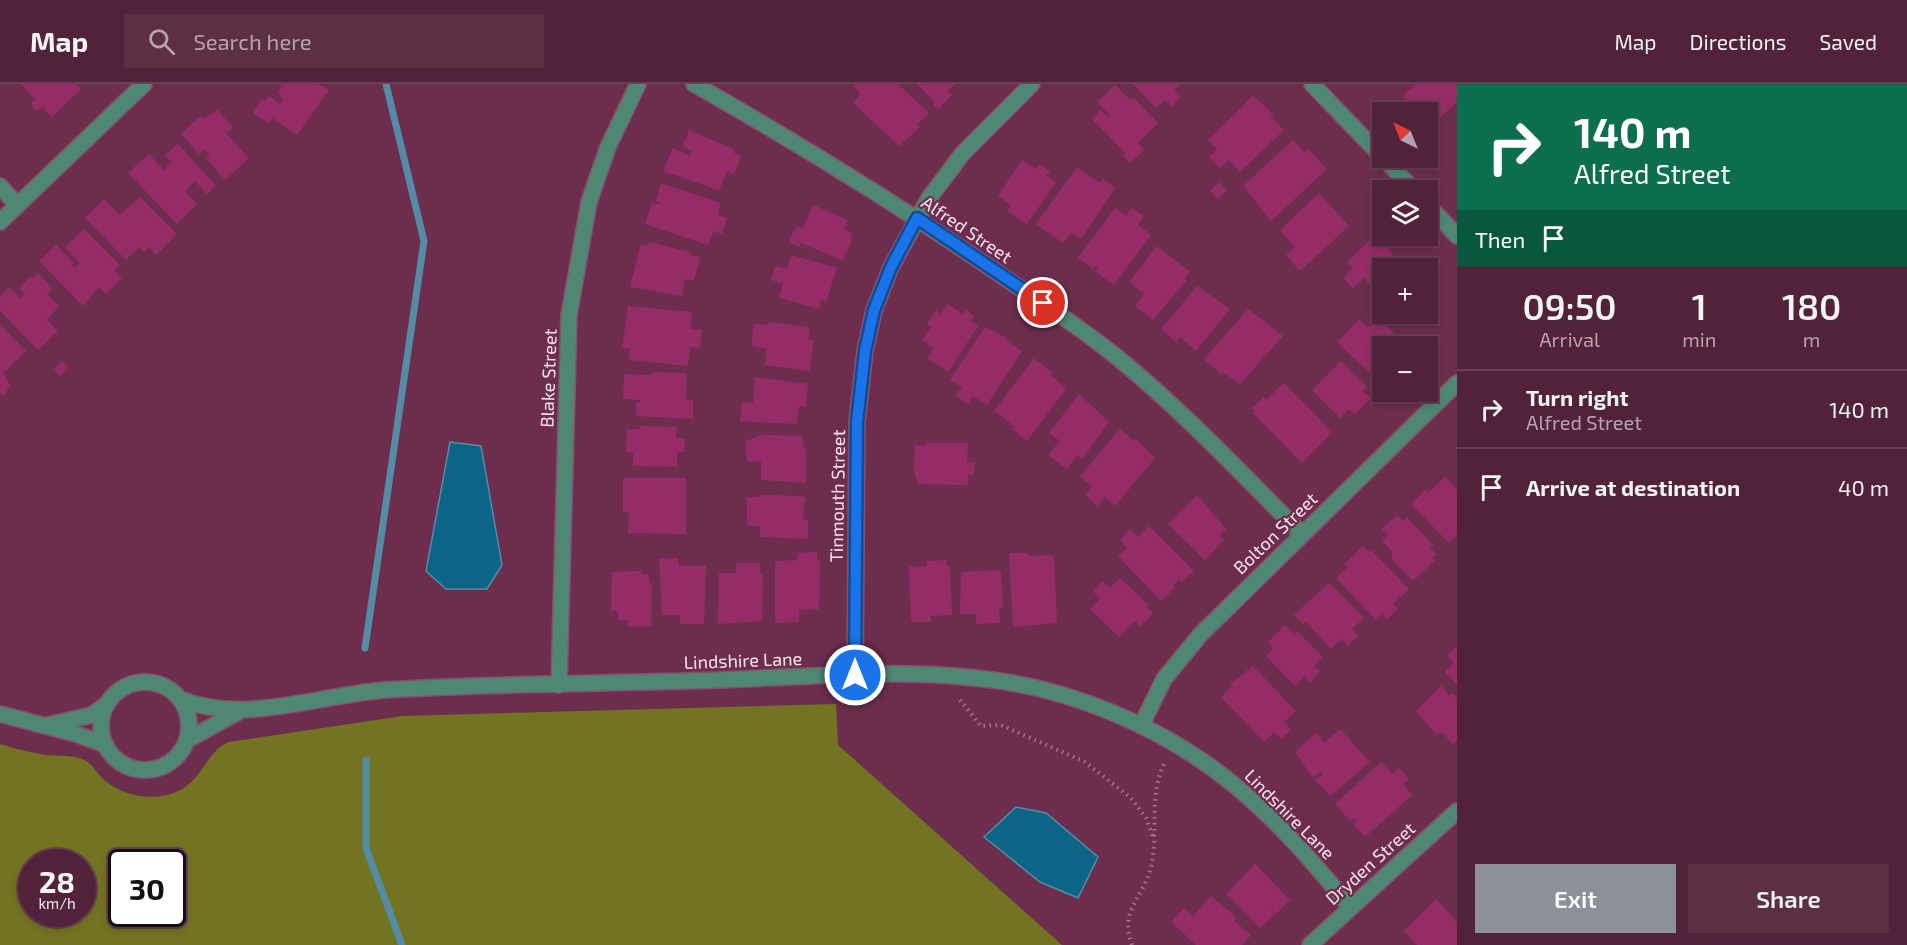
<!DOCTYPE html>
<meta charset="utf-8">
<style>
body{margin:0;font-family:"Exo 2",sans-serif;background:#5c2f45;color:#f1f3f6;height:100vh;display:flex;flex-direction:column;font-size:22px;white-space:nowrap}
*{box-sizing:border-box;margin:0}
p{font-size:20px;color:#b5a4af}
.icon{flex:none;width:33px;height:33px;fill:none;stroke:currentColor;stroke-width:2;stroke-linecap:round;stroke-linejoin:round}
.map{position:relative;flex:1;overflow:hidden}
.details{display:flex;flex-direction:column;background:#52223a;width:450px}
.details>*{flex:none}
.hud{background:#0b6e4f;color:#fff;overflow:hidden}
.needle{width:39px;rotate:317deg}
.tools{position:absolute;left:1372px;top:18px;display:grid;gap:12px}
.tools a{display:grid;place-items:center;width:66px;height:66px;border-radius:0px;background:#52223a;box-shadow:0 3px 9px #0003,0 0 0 2px #683f54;font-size:30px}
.speed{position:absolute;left:18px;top:765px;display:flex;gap:12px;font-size:30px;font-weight:700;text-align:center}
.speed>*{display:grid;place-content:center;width:78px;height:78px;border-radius:50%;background:#52223a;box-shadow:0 3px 9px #0003,0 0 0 2px #683f54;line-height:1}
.speed small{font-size:15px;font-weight:400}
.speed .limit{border:3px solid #111;border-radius:9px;background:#fff;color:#111}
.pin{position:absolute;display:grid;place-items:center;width:51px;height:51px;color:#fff;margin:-26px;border:3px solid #fff;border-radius:50%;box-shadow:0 2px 6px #0007}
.me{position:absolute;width:66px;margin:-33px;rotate:0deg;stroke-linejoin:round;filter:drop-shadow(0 0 4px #0008)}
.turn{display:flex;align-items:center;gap:21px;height:126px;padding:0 18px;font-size:27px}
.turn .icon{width:78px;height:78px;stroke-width:2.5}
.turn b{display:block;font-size:42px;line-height:51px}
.then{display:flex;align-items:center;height:57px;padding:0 18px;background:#0003;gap:12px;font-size:22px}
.eta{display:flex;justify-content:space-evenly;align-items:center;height:102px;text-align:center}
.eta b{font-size:36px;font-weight:600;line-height:42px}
.button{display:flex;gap:12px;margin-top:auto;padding:12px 18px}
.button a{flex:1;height:69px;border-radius:0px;background:#8c9099;color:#fff;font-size:24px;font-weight:600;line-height:69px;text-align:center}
.button a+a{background:#5c2f45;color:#f1f3f6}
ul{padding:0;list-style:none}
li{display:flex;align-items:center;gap:18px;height:78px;padding:0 18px;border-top:2px solid #683f54}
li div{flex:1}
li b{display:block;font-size:22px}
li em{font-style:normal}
header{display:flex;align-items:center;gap:36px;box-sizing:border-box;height:84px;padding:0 30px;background:#52223a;border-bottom:2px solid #683f54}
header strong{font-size:28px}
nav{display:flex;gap:33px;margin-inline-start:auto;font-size:21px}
.search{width:420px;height:54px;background:#5c2f45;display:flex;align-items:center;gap:15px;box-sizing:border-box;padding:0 21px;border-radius:0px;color:#b5a4af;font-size:22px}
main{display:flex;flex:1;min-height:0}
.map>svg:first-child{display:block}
</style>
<header>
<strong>Map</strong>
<div class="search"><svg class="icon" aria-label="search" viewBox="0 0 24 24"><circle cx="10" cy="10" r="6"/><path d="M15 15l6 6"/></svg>Search here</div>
<nav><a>Map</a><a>Directions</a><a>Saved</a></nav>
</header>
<main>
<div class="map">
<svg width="1457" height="861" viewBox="0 0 1457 861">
<rect width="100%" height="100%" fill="#6d2e4e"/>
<path fill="#737421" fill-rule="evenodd" d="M836 620 838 661 1062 861H0V660C15 665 30 668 45 671 57 672 71 671 82 675 91 678 96 688 102 694 121 712 151 718 176 708 203 697 207 666 229 658L403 632ZM32 778H82V830H32ZM122 778H172V830H122Z"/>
<path fill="#0c6586" stroke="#548ba6" stroke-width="1.5" d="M450 358 481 362 502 481 487 505H446L426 487Z
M1016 723 1046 729 1098 773 1078 814 1040 798 984 753Z"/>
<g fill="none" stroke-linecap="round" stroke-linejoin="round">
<path stroke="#548ba6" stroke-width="7" d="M365 564 424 157 386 0
M366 676V764L402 861"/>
</g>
<path fill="#962c67" d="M21 0H76L81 5 52 33 42 23 37 27 30 20 35 15Z
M277 0H319L329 6 297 51 272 34 269 39 253 29 262 15 265 17 269 12 280 20 283 15 278 9 282 3Z
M856 0H898L929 29 917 41 920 43 899 62 853 19 861 10 854 2Z
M917 0H955L948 7 952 11 938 25 933 20 935 18Z
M1133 0H1181L1174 6 1181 13 1172 22 1165 16 1156 24Z
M1416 0H1457V18L1432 41 1428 37V28H1423L1417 22 1415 24 1403 12Z
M1115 1 1131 17 1134 14 1158 39 1138 59 1144 66 1130 79 1123 72 1125 69 1092 35 1101 26 1108 33 1110 31 1097 18Z
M1253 12 1273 30 1270 32 1284 46 1240 88 1229 76 1220 84 1209 73 1217 65 1208 56Z
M217 26 233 43 226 49 249 74 225 96 206 75 210 71 204 65 199 70 181 50 200 32 203 35Z
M689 46 735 66 734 69 741 72 734 90 727 87 719 106 663 87 673 64 690 72 692 67 683 62Z
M1293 56 1305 69 1309 66 1327 85 1271 137 1243 102Z
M178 60 216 102 207 110 195 97 185 107 197 120 177 140 128 89 149 70 163 86 172 78 165 71Z
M1022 76 1036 85 1039 80 1050 87 1046 92 1056 98 1027 140 1007 127 1011 121 998 112Z
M1077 83 1100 99 1103 95 1115 104 1081 155 1071 149 1063 159 1036 140Z
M1219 98 1227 106 1218 115 1210 107Z
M661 99 721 119 718 131 727 134 722 150 713 147 708 161 645 140 652 119 659 121 660 119 656 117Z
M1319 109 1349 142 1300 187 1286 171 1295 163 1280 146Z
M140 113 177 150 156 171 149 163 144 168 139 163 126 176 85 134 104 115 120 131Z
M813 121 848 136 844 146 852 149 850 154 852 155 843 177 801 159 799 163 789 158 796 142 803 145Z
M1115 124 1126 132 1132 124 1144 132 1138 141 1151 151 1114 201 1096 188 1098 184 1096 182 1093 185 1078 174Z
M84 145 120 181 114 186 122 194 106 210 100 204 97 205 83 222 39 177 56 161 74 179 71 181 74 184 80 179 65 163Z
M1379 147 1393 162 1389 166 1399 180 1395 184H1383V199L1376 206 1364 194 1353 204 1343 194 1353 184 1347 178Z
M649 158 690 168V171L700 173 694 197 685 195 682 212 630 203 641 160 648 162Z
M1157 162 1190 188 1184 195 1187 196 1153 236 1135 222 1144 210 1129 198Z
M791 171 837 184 826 218 821 216 819 225 779 214 783 199 771 196 775 182 787 185Z
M38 189 53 205 47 210 59 222 47 236 58 247 38 266 0 227V212L9 203 20 214 25 210 19 204 31 192 33 194Z
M1197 202 1230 225 1196 267 1180 253 1176 258 1161 245Z
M948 220 963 230 966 226 974 232 971 237 978 242 948 288 927 274 934 264 922 256 931 243 927 240 936 226 941 230Z
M628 222 692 228 690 245 702 246 700 264 690 263 688 282 629 276 630 265 622 264Z
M1248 225 1283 252 1240 300 1223 288 1221 290 1204 275Z
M1378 234 1408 262H1383V298L1381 300 1337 258 1359 236 1368 244Z
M769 238 810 243 808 255 814 256 809 287 765 281 767 265 751 262 754 239 768 241Z
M0 240 26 267 3 289 10 301 4 312 0 310Z
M985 243 1007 254 1008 258 1022 267 987 321 973 312 968 320 956 312 962 303 950 296Z
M1034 274 1053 289 1051 291 1066 305 1027 357 1012 345 1014 342 994 327Z
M62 277 68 284 60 292 54 286Z
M1341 277 1367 303 1363 307 1371 314 1355 330 1349 325 1340 334 1312 306Z
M652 288 687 289 686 316H693V335L636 332V319H640V316L623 315 624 290 652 291Z
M755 293 808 300 806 323 799 322 797 340 740 337 742 318 753 319Z
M1284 299 1332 348 1302 379 1253 329 1255 327 1252 324 1264 313 1266 316Z
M1079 310 1109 338 1082 375 1077 371 1067 385 1048 371 1060 357 1049 349Z
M640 342 677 343 676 354 685 355 684 368H677V383L633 382V368H626L627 345H639Z
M1120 345 1134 357 1136 355 1155 374 1115 422 1105 413 1098 422 1085 411 1092 403 1080 392Z
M761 351 802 352 804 365H806V399L761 396V377L749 378 746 374V357Z
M926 359H968L967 378H975L974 391 968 390V401L918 400 914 387 915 361H926Z
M1445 393 1457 405V451L1449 459 1411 420 1425 406 1428 409Z
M623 394H686V450L628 449 629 428H623Z
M759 411 801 412 805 414 803 435 808 436V455L760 453V442H747V413H759Z
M1197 411 1226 445 1219 452 1223 455 1221 459 1205 476 1168 440Z
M1397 431 1403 437 1407 433 1433 461 1430 464 1436 470 1432 474 1435 476 1413 497 1392 476V467L1382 457 1388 451 1382 445Z
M1149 442 1194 487 1182 498 1179 495 1173 501 1175 504 1161 517 1118 472 1127 464 1120 456 1130 445 1138 453Z
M1363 462 1369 468 1371 466 1409 505 1393 520 1398 525 1387 535 1382 530 1376 536 1336 494 1348 483 1345 480Z
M817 468V476H820L819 525 799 526V538L775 539V477L797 476V469Z
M1009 469H1028V472L1054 471 1057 539 1013 543Z
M678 474 679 482H706L704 540H680V531H662L659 475Z
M947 476V482H950L952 531 930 532 931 538H911L909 483 927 482V477Z
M736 479H760V489H763L762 537 718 540 719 489H736Z
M1001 486 1003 524 999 525 1000 539 976 540V530H960L961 488Z
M641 487V490H649V499H652L651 542 628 543V536H618V527H611L612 488Z
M1120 494 1148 520 1146 522 1153 529 1141 542 1135 537 1119 553 1090 525 1100 515 1093 507 1103 497 1110 504Z
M1329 499 1364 534 1352 545 1358 552 1348 562 1342 555 1331 565 1306 538 1303 540 1294 531Z
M1285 541 1294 550 1297 547 1323 573 1314 582 1320 588 1310 598 1304 592 1295 602 1266 572 1274 564 1268 558Z
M1457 562V601L1445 588 1454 579 1447 571Z
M1253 582 1296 627 1284 638 1291 646 1281 655 1274 648 1264 658 1221 613 1231 603 1235 606 1230 600Z
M1441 602 1450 612 1452 609 1457 614V656L1453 660 1443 649H1435L1416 627Z
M1340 645 1370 678 1330 712 1315 696 1323 690 1321 687 1313 694 1295 668 1316 649 1324 659Z
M1381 678 1392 690 1399 684 1409 695 1403 700 1412 711 1365 753 1353 740 1357 737 1354 734 1350 737 1335 720Z
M1255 780 1290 816 1276 830 1271 826 1274 831 1260 844 1226 810Z
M1211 812 1237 834 1234 837 1251 851 1242 861H1196L1171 838 1184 824 1193 832Z
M1436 815 1457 838V861H1417L1404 847Z"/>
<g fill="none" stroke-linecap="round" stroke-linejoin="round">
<defs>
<path id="minor" d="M694 0C796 58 895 119 992 185 1034 214 1078 241 1118 274 1184 328 1242 390 1302 450
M1312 0 1414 106
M0 102 17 121
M1428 121 1457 152
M0 138 144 0
M855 591 857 338 865 267 874 226 891 183 929 114 963 69 1032 0
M101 642a44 44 0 1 1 88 0a44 44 0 1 1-88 0Z
M559 601 569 231 589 118 608 63 638 0
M180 615C245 641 318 611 385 606 495 599 607 600 717 596 802 593 890 585 975 594 1066 602 1162 642 1233 700 1277 736 1314 779 1350 823
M0 630 76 650 106 661
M48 641 92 631 107 620
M1141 642 1164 595 1200 551 1457 299
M187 656 238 628
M1310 861 1457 727"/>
</defs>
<use href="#minor" stroke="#874f6b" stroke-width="18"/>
<path stroke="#a4758c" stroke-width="4" stroke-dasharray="1.5 4.5" stroke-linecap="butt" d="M960 616 981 642 1001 641 1085 678 1131 714 1146 734 1153 753
M1132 861C1118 825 1146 812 1152 779 1158 745 1149 712 1164 680"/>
<use href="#minor" stroke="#4e8875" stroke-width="15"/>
</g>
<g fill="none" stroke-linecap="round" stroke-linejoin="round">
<defs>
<path id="route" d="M855 591 857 338 865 267 874 226 891 183 917 134 1043 219"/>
</defs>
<use href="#route" stroke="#114b97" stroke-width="15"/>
<use href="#route" stroke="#1a73e8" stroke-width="10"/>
</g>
<g text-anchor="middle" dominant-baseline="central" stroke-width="4.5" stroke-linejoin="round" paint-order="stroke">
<g font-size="18" fill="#fde5ef" stroke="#6d2e4e">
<text transform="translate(967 145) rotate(34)">Alfred Street</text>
<text transform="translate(548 294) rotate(-88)">Blake Street</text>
<text transform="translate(837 412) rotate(-89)">Tinmouth Street</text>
<text transform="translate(1275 449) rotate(-44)">Bolton Street</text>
<text transform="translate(743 576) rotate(-2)">Lindshire Lane</text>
<text transform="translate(1290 730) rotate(45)">Lindshire Lane</text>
<text transform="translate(1370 779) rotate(-42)">Dryden Street</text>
</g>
</g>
</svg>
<div class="tools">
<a><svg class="needle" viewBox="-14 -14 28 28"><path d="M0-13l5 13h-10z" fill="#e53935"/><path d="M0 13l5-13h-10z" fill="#b5a4af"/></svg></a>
<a><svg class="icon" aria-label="layers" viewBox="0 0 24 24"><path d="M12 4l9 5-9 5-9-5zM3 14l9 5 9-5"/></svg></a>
<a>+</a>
<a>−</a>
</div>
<div class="speed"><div>28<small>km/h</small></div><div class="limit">30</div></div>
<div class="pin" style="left:1043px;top:219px;background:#d93025"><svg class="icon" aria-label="arrive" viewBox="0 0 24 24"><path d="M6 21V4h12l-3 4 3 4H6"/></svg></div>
<svg class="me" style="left:855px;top:591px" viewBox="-20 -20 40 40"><circle r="17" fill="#1a73e8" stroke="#fff" stroke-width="3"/><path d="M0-11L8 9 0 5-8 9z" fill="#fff"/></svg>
</div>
<section class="details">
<div class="hud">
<div class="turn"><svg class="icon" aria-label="right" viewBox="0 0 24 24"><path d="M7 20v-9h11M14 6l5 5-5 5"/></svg><div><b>140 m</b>Alfred Street</div></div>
<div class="then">Then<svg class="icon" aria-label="arrive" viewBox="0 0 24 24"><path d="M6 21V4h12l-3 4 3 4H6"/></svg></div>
</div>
<div class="eta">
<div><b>09:50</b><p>Arrival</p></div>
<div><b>1</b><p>min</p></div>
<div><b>180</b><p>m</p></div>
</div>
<ul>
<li><svg class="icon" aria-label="right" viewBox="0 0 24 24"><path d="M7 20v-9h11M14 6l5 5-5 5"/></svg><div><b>Turn right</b><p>Alfred Street</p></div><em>140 m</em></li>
<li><svg class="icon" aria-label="arrive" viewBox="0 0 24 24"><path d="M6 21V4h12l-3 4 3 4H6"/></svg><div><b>Arrive at destination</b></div><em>40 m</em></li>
</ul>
<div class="button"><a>Exit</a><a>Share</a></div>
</section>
</main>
